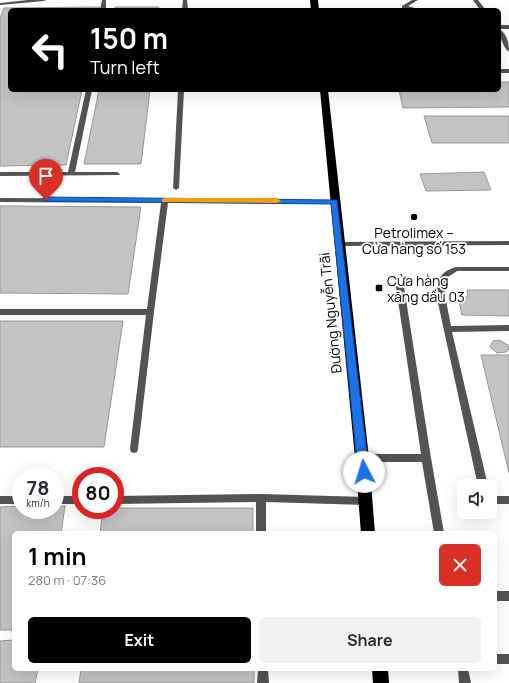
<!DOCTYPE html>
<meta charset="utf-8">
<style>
body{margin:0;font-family:Manrope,sans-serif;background:#f2f2f3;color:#2b2b33;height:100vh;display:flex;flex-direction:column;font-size:15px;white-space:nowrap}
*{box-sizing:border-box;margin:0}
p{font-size:13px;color:#7c7c81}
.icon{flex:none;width:22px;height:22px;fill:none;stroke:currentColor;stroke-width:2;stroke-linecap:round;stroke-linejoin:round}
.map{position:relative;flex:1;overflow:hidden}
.panel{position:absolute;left:12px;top:531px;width:485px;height:140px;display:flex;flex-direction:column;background:#fff;border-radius:6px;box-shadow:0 4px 16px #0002}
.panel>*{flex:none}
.top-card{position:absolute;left:8px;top:8px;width:493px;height:84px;border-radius:6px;box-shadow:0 4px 16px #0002;background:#000;color:#fff;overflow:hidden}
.controls{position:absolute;left:457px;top:479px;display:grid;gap:8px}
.controls a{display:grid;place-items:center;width:40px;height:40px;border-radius:6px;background:#fff;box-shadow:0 4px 16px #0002;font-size:20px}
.speed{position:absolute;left:12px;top:467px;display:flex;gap:8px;font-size:20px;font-weight:700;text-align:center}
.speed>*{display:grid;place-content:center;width:52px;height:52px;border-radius:50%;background:#fff;box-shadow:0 4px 16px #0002;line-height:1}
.speed small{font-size:10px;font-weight:400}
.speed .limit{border:6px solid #d22;background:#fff;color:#111}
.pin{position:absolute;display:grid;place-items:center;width:34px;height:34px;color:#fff;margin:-41px -17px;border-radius:50% 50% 50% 0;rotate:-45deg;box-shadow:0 0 4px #0007}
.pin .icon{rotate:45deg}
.me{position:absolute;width:44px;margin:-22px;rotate:355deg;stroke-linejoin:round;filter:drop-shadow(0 0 3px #0008)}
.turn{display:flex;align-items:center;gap:14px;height:84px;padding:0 16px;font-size:18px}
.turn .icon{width:52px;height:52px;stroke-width:2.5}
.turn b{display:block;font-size:28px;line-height:34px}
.round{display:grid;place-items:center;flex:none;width:42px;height:42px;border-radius:6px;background:#f2f2f3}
.overview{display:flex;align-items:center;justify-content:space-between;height:68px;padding:0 16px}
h1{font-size:24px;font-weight:700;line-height:30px;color:#000}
.action{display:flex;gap:8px;margin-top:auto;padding:8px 16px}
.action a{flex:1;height:46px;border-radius:6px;background:#000;color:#fff;font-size:16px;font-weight:700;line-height:46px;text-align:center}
.action a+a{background:#f2f2f3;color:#2b2b33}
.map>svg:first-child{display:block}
</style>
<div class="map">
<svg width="509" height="683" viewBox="0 0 509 683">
<rect width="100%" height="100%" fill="#fff"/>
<path fill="#c3c3c3" stroke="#979797" d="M100 7V10H10V90H82L66 165 0 166V18L4 8Z
M115 7H159V10H114Z
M499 82H509V107L403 108 399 90H499Z
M99 90H150L141 164H84Z
M424 116H509V143H432Z
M484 172 491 190 426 191 420 174Z
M0 206 141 207 128 294 0 293Z
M467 290H509V316L462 315 458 297H468Z
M0 321H123L104 447H0Z
M499 340 508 345 509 349 506 352 497 353 490 347 493 341Z
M481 355H509V473Z
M21 506V510H55V506H65L61 533H14V630H0V507Z
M115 508H253V533H100L103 510H115Z
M14 640V669H38L35 683H0V641Z
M81 669H254V683H79Z"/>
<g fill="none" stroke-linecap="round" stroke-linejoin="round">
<path fill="#535353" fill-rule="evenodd" d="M28 0H46L44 1 0 5V3Z
M102 0H106V10H100Z
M412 0H418L408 6 421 10H411L402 8V6Z
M473 0H478L486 10H480Z
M499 25H509V29H499C507 34 509 42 509 52 502 47 499 33 499 25Z
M499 69H509V73H499Z
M86 90H92L75 172H117L120 174 119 175 0 176V172H68Z
M0 198 335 200 338 202 335 204 168 203 154 312 138 449 137 452 134 453 131 452 130 449 146 315H0V309H147L161 203 0 202Z
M509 241V245L339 246 335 244 339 242Z
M456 267H509V271H457L448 277 445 285 444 290 451 326 509 325V331L452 332 488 486H478L438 303C435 285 437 272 456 267Z
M261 494 366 497 369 498 371 501 369 504 366 505 266 502V533H256V502L115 504V496Z
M0 496H21V504H0Z
M55 496H81V504H55Z
M490 496H509V504H490Z
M495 591H509V601H495Z
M495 654H509V664H495Z
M258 669H268L269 683H257Z"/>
<path fill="#535353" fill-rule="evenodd" d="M183 0H187L188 10H182Z
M178 90H184L179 188 176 190 173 188Z
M400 284 404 287 431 458 444 533H434L422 462H362L359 461 357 458 359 455 362 454H421L396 287Z
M458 669H468L471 683H459Z"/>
<path fill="#000" fill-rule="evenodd" d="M310 0H318L319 10H311Z
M320 90H328L369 458 375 533H361L355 458Z
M372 669H388L389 683H373Z"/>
</g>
<path fill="#1a73e8" stroke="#114b97" d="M46 197 337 200 369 472 367 475 364 477 360 475 358 472 331 204 43 201V198Z"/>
<path fill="#f59e0b" d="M165 198H277L281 201 277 203 162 202V199Z"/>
<g fill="#000" stroke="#fff" stroke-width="1.5">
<circle cx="414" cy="217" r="4"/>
<rect x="375" y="284" width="8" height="8" rx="2"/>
</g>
<g text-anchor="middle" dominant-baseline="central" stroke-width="3.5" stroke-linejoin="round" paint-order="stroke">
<g font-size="14" fill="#000" stroke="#fff">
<text x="414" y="232">Petrolimex –<tspan x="414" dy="16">Cửa hàng số 153</tspan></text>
<text x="387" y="280" text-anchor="start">Cửa hàng<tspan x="387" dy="16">xăng dầu 03</tspan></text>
</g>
<g font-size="14" fill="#000" stroke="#fff">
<text transform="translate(330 313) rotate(-96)">Đường Nguyễn Trãi</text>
</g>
</g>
</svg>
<div class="controls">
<a><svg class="icon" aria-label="sound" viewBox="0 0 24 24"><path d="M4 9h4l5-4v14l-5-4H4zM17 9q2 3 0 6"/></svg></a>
</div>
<div class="speed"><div>78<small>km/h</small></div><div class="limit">80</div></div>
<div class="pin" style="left:46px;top:200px;background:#d93025"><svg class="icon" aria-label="arrive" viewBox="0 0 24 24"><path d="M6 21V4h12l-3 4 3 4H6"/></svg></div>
<svg class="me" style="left:364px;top:472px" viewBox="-20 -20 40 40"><circle r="19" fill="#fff"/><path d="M0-13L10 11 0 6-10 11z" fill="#1a73e8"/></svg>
<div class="top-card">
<div class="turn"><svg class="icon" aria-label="left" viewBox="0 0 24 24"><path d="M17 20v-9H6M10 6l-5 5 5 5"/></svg><div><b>150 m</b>Turn left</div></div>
</div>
<section class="panel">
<div class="overview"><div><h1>1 min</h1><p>280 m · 07:36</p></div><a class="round" style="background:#d93025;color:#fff"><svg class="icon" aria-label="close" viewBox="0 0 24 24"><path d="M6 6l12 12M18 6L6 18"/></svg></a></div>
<div class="action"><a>Exit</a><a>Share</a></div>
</section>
</div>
